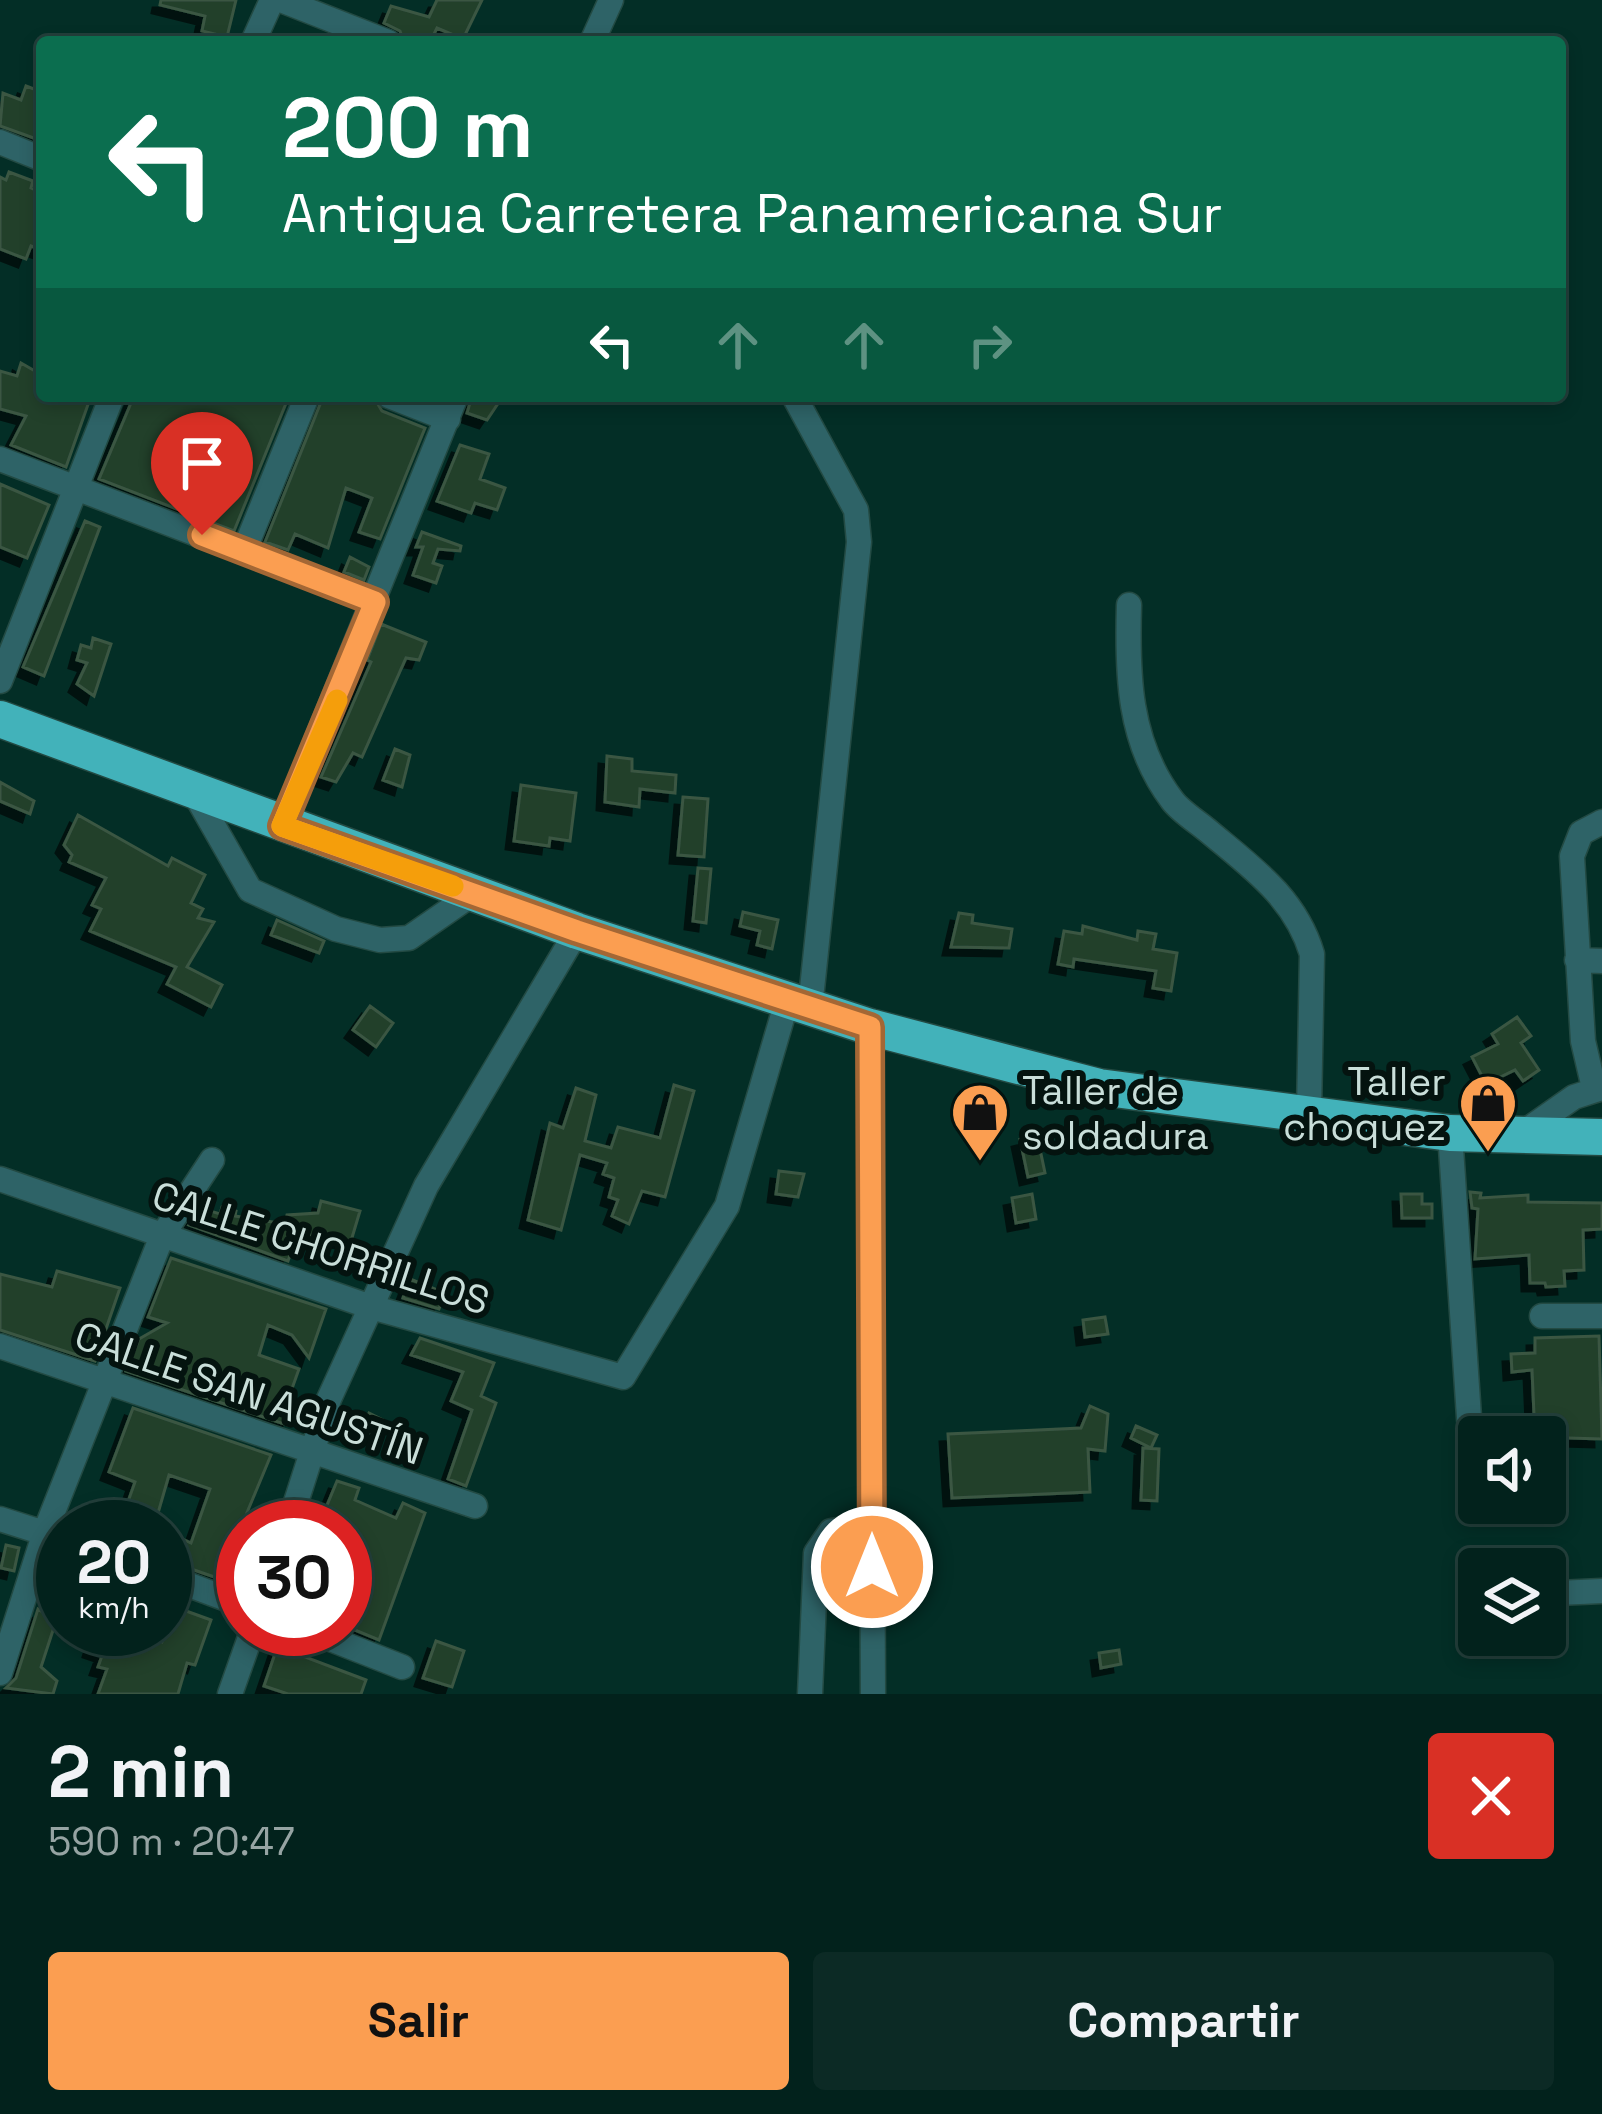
<!DOCTYPE html>
<html lang="es">
<meta charset="utf-8">
<style>
body{margin:0;font-family:"Space Grotesk",sans-serif;background:#0c2a25;color:#f1f3f6;height:100vh;display:flex;flex-direction:column;font-size:45px;white-space:nowrap}
*{box-sizing:border-box;margin:0}
p{font-size:39px;color:#96a4a3}
.icon{flex:none;width:66px;height:66px;fill:none;stroke:currentColor;stroke-width:2;stroke-linecap:round;stroke-linejoin:round}
.map{position:relative;height:1694px;overflow:hidden}
.drawer{display:flex;flex-direction:column;background:#02221c;flex:1}
.drawer>*{flex:none}
.guide{position:absolute;left:36px;top:36px;width:1530px;height:366px;border-radius:12px;box-shadow:0 6px 18px #0003,0 0 0 3px #233f3b;background:#0b6e4f;color:#fff;overflow:hidden}
.controls{position:absolute;left:1458px;top:1416px;display:grid;gap:24px}
.controls a{display:grid;place-items:center;width:108px;height:108px;border-radius:12px;background:#02221c;box-shadow:0 6px 18px #0003,0 0 0 3px #233f3b;font-size:60px}
.speed{position:absolute;left:36px;top:1500px;display:flex;gap:24px;font-size:60px;font-weight:700;text-align:center}
.speed>*{display:grid;place-content:center;width:156px;height:156px;border-radius:50%;background:#02221c;box-shadow:0 6px 18px #0003,0 0 0 3px #233f3b;line-height:1}
.speed small{font-size:30px;font-weight:400}
.speed .limit{border:18px solid #d22;background:#fff;color:#111}
.pin{position:absolute;display:grid;place-items:center;width:102px;height:102px;color:#fff;margin:-123px -51px;border-radius:50% 50% 50% 0;rotate:-45deg;box-shadow:0 0 12px #0007}
.pin .icon{rotate:45deg}
.me{position:absolute;width:132px;margin:-66px;rotate:0deg;stroke-linejoin:round;filter:drop-shadow(0 0 9px #0008)}
.turn{display:flex;align-items:center;gap:42px;height:252px;padding:0 48px;font-size:54px}
.turn .icon{width:156px;height:156px;stroke-width:2.5}
.turn b{display:block;font-size:84px;line-height:102px}
.lanes{display:flex;align-items:center;height:114px;padding:0 48px;background:#0003;justify-content:center;gap:60px;direction:ltr}
.lanes .off{opacity:.35}
.round{display:grid;place-items:center;flex:none;width:126px;height:126px;border-radius:12px;background:#0c2a25}
.overview{display:flex;align-items:center;justify-content:space-between;height:204px;padding:0 48px}
h1{font-size:72px;font-weight:600;line-height:90px}
.button{display:flex;gap:24px;margin-top:auto;padding:24px 48px}
.button a{flex:1;height:138px;border-radius:12px;background:#fb9e51;color:#111;font-size:48px;font-weight:600;line-height:138px;text-align:center}
.button a+a{background:#0c2a25;color:#f1f3f6}
.map>svg:first-child{display:block}
</style>
<div class="map">
<svg width="1602" height="1694" viewBox="0 0 1602 1694">
<defs>
<filter id="shadow"><feDropShadow dx="-8" dy="8" stdDeviation="0" flood-color="#0009"/></filter>
</defs>
<rect width="100%" height="100%" fill="#032e26"/>
<path fill="#233f2c" stroke="#3a5743" stroke-width="3" filter="url(#shadow)" d="M161 0H236L227 37 202 31 205 16 160 5Z
M437 0H482L463 39 437 28 430 42H404L400 31 384 23 391 6 429 17Z
M26 86 42 92V141L0 126 3 93 21 100Z
M9 172 33 181 31 188 42 193V250L31 246 26 259 0 249V177L6 180Z
M21 363 42 375V396H91L66 467 11 445 26 416 0 409V371L17 376Z
M134 396H289L234 531 99 479Z
M341 396H373L382 411 425 428 380 539 359 532 372 498 346 488 328 548 295 534 288 550 265 542 323 397 340 403Z
M472 396H503L487 420 467 413Z
M460 445 489 454 480 479 505 488 497 510 475 503 471 513 437 501Z
M0 484 49 505 27 558 0 547Z
M85 521 100 527 44 676 23 667Z
M422 532 461 546 460 551 438 549 433 563 442 566 436 583 413 575 423 547H416Z
M350 557 369 567 364 580 344 572Z
M381 624 426 642 419 660 406 658 362 757 353 753 336 782 321 777 371 662 367 660Z
M93 638 111 644 94 696 77 684 87 663 77 660 81 645 91 648Z
M395 749 410 755 402 787 383 780Z
M607 756 632 759V771L676 775 675 793 640 789 639 807 605 802Z
M0 782 34 801 30 814 0 801Z
M521 785 576 793 570 841 550 838 549 846 514 841Z
M683 797 708 799 704 857 678 855Z
M78 815 168 866 172 858 205 875 191 903 203 909 198 918 214 922 187 967 222 985 211 1007 167 984 176 967 90 931 101 909 92 905 106 878 69 862 72 855 64 845Z
M698 868 711 869 706 923 693 921Z
M743 912 778 920 772 949 757 945 760 931 740 926Z
M959 913 973 915 972 923 1012 929 1009 948 951 947Z
M277 920 324 941 319 953 271 935Z
M1083 926 1137 940 1138 931 1156 934 1153 949 1177 953 1171 991 1153 988 1156 971 1074 959 1073 967 1058 964 1064 931 1082 934Z
M370 1006 393 1023 376 1047 353 1030Z
M1517 1017 1531 1036 1521 1043 1539 1070 1523 1081 1515 1070 1486 1084 1472 1057 1498 1044 1492 1034Z
M674 1085 694 1091 665 1197 642 1191 629 1224 612 1216 618 1200 609 1197 614 1178 603 1174 607 1163 580 1155 561 1230 528 1220 550 1123 563 1128 576 1088 596 1095 585 1141 611 1148 618 1127 660 1138Z
M1037 1135 1045 1173 1028 1177 1020 1139Z
M779 1171 804 1174 798 1197 776 1194Z
M1470 1192 1481 1193 1480 1198 1528 1195V1202L1602 1203V1229L1583 1230 1584 1270 1564 1271 1565 1286 1546 1287 1545 1283H1530L1529 1255 1475 1259 1478 1209 1472 1208Z
M1032 1194 1036 1219 1016 1223 1012 1198Z
M1401 1194H1422V1204H1432V1218H1402Z
M321 1201 360 1211 351 1241 298 1233 288 1261 189 1225 200 1208 220 1214 222 1207 236 1211 235 1216 285 1224 287 1215 318 1213Z
M171 1258 326 1309 309 1358 292 1335 268 1325 259 1355 299 1369 289 1397 298 1401 287 1425 126 1371 139 1339 167 1323 148 1317Z
M57 1271 120 1288 95 1361 0 1330V1274L52 1287Z
M410 1279 445 1293 439 1309 403 1298Z
M1105 1317 1108 1334 1085 1337 1083 1320Z
M1599 1336 1602 1439 1535 1437 1532 1370 1512 1372 1511 1354 1535 1353V1338Z
M420 1338 494 1363 481 1396 496 1403 466 1486 448 1479 472 1410 451 1401 463 1372 411 1355Z
M1090 1406 1108 1414 1105 1451 1088 1449 1090 1492 952 1498 948 1434 1081 1428Z
M133 1408 271 1455 231 1551 236 1552 226 1581 165 1560 176 1536 191 1543 210 1489 169 1475 154 1527H119L135 1482 109 1472Z
M369 1413 383 1420 376 1436 362 1429Z
M1136 1426 1157 1435 1151 1448 1131 1438Z
M1143 1448 1159 1449 1157 1501 1141 1500Z
M337 1481 359 1488 355 1500 396 1518 403 1503 425 1513 379 1640 345 1626V1527H318Z
M6 1545 19 1548 14 1571 1 1568Z
M175 1607 211 1620 195 1665 187 1663 178 1694H98L107 1669 98 1667 103 1653 91 1649 97 1629H121L162 1642Z
M38 1609 56 1621 41 1667 57 1681 53 1694 6 1688 16 1678Z
M280 1639 300 1647 297 1654 366 1680 361 1694H288L264 1686Z
M436 1641 464 1651 452 1687 423 1678Z
M1119 1650 1121 1664 1101 1668 1099 1653Z"/>
<g fill="none" stroke-linecap="round" stroke-linejoin="round">
<defs>
<path id="minor" d="M281 0 388 42
M253 42 272 0
M592 42 611 0
M0 142 42 159
M389 396 448 419
M794 396 856 510 859 542 810 1008
M0 459 375 602
M244 551 307 396
M1129 605C1127 673 1128 742 1172 800 1180 811 1196 821 1207 830 1251 867 1295 897 1312 954L1309 1112
M0 681 112 396
M194 792 250 890 336 929 380 940 409 938 474 893
M282 825 456 396
M1577 960 1602 961
M870 1027 873 1694
M1594 1088 1583 1041 1572 856 1581 833 1602 822
M1450 1133 1472 1462
M1520 1135 1574 1097 1602 1088
M0 1179 371 1307 623 1377 727 1206 787 1001
M1542 1316H1602
M0 1346 475 1506
M0 1519 63 1539
M288 1527 329 1399 426 1186 577 931
M165 1576 243 1605
M1558 1593 1602 1591
M305 1629 402 1667
M0 1673 45 1532 162 1236 212 1160
M230 1694 253 1629
M810 1694 816 1553 831 1531 872 1525"/>
<path id="highway" d="M0 719 577 931 870 1027 1099 1087 1450 1133 1602 1137"/>
</defs>
<use href="#minor" stroke="#234a43" stroke-width="27"/>
<use href="#highway" stroke="#234a43" stroke-width="39"/>
<use href="#minor" stroke="#2e6367" stroke-width="24"/>
<use href="#highway" stroke="#42b2ba" stroke-width="36"/>
</g>
<g fill="none" stroke-linecap="round" stroke-linejoin="round">
<defs>
<path id="route" d="M202 535 375 602 282 826 577 931 870 1027 872 1567"/>
</defs>
<use href="#route" stroke="#a36735" stroke-width="30"/>
<use href="#route" stroke="#fb9e51" stroke-width="21"/>
<path stroke="#f59e0b" stroke-width="21" d="M337 700 282 826 453 886"/>
</g>
<defs>
<symbol id="shop-pin" viewBox="-11 -11 22 30"><path d="M0 17L-7.5 6A9.5 9.5 0 1 1 7.5 6Z" fill="#fb9e51" stroke="#04130f"/><path d="M-5-2.5h2.3a2.7 3.5 0 0 1 5.4 0H5L5.5 6h-11ZM-1.5-2.5h3a1.5 2.3 0 0 0-3 0Z" fill="#111"/></symbol>
</defs>
<g fill-rule="evenodd">
<use href="#shop-pin" x="1455" y="1070" width="66" height="90"/>
<use href="#shop-pin" x="947" y="1079" width="66" height="90"/>
</g>
<g text-anchor="middle" dominant-baseline="central" stroke-width="12" stroke-linejoin="round" paint-order="stroke">
<g font-size="39" fill="#c9ded9" stroke="#04130f" text-anchor="end">
<text x="1446" y="1081">Taller<tspan x="1446" dy="45">choquez</tspan></text>
<text x="1022" y="1090" text-anchor="start">Taller de<tspan x="1022" dy="45">soldadura</tspan></text>
</g>
<g font-size="39" fill="#c9ded9" stroke="#04130f">
<text transform="translate(321 1248) rotate(18)">CALLE CHORRILLOS</text>
<text transform="translate(249 1393) rotate(19)">CALLE SAN AGUSTÍN</text>
</g>
</g>
</svg>
<div class="controls">
<a><svg class="icon" aria-label="sound" viewBox="0 0 24 24"><path d="M4 9h4l5-4v14l-5-4H4zM17 9q2 3 0 6"/></svg></a>
<a><svg class="icon" aria-label="layers" viewBox="0 0 24 24"><path d="M12 4l9 5-9 5-9-5zM3 14l9 5 9-5"/></svg></a>
</div>
<div class="speed"><div>20<small>km/h</small></div><div class="limit">30</div></div>
<div class="pin" style="left:202px;top:535px;background:#d93025"><svg class="icon" aria-label="arrive" viewBox="0 0 24 24"><path d="M6 21V4h12l-3 4 3 4H6"/></svg></div>
<svg class="me" style="left:872px;top:1567px" viewBox="-20 -20 40 40"><circle r="17" fill="#fb9e51" stroke="#fff" stroke-width="3"/><path d="M0-11L8 9 0 5-8 9z" fill="#fff"/></svg>
<div class="guide">
<div class="turn"><svg class="icon" aria-label="left" viewBox="0 0 24 24"><path d="M17 20v-9H6M10 6l-5 5 5 5"/></svg><div><b>200 m</b>Antigua Carretera Panamericana Sur</div></div>
<div class="lanes"><svg class="icon" aria-label="left" viewBox="0 0 24 24"><path d="M17 20v-9H6M10 6l-5 5 5 5"/></svg><svg class="icon off" aria-label="ahead" viewBox="0 0 24 24"><path d="M12 20V5M6 11l6-6 6 6"/></svg><svg class="icon off" aria-label="ahead" viewBox="0 0 24 24"><path d="M12 20V5M6 11l6-6 6 6"/></svg><svg class="icon off" aria-label="right" viewBox="0 0 24 24"><path d="M7 20v-9h11M14 6l5 5-5 5"/></svg></div>
</div>
</div>
<section class="drawer">
<div class="overview"><div><h1>2 min</h1><p>590 m · 20:47</p></div><a class="round" style="background:#d93025;color:#fff"><svg class="icon" aria-label="close" viewBox="0 0 24 24"><path d="M6 6l12 12M18 6L6 18"/></svg></a></div>
<div class="button"><a>Salir</a><a>Compartir</a></div>
</section>
